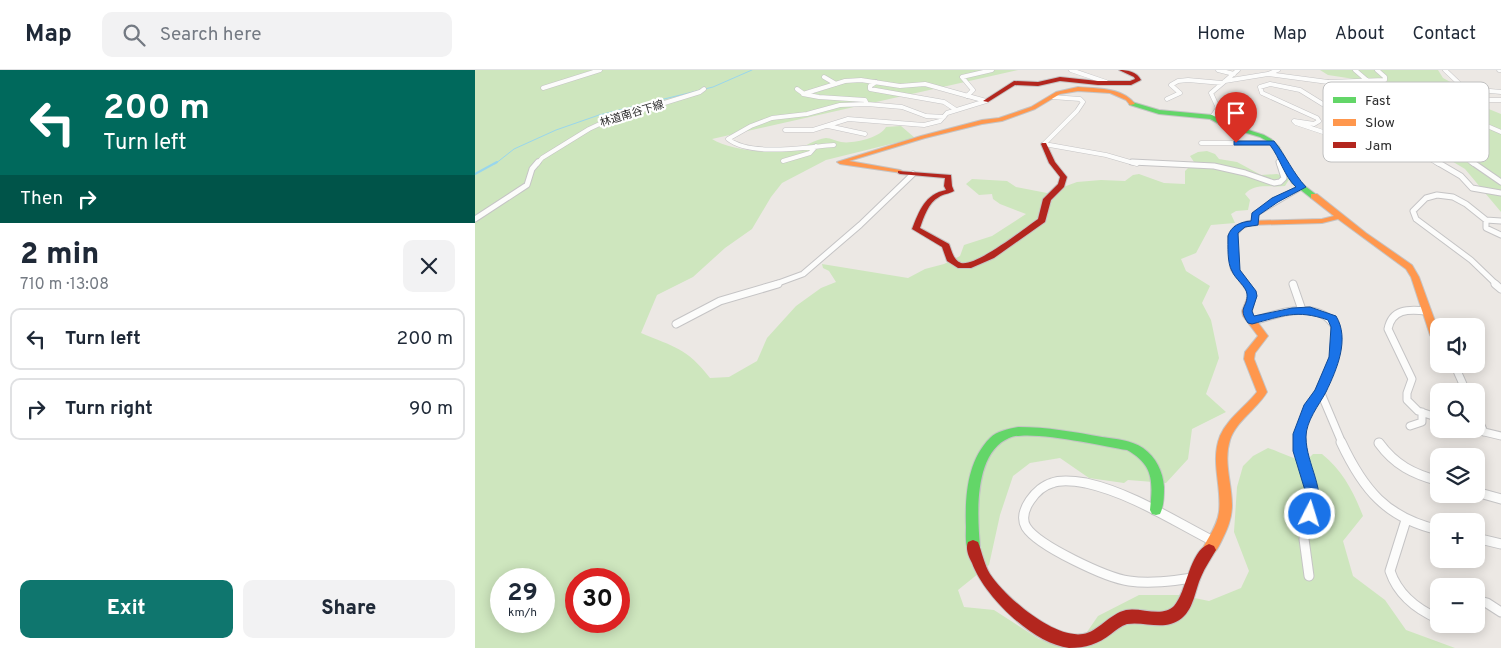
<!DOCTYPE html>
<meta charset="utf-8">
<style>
body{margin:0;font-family:Overpass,"Noto Sans JP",sans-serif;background:#f2f2f3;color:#1f2937;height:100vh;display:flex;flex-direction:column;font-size:19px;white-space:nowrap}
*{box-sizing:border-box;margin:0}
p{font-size:16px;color:#747a83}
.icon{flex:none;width:28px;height:28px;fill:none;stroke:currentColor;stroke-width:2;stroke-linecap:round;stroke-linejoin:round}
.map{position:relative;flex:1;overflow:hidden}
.details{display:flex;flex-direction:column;background:#fff;width:475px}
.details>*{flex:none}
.banner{background:#00695c;color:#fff;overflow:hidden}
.controls{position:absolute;left:955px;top:248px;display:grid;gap:10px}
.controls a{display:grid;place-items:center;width:55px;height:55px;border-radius:10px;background:#fff;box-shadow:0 2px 12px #0003;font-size:25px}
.speed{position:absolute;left:15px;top:498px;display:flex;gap:10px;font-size:25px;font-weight:700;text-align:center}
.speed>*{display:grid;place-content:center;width:65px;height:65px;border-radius:50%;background:#fff;box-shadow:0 2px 12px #0003;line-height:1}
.speed small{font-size:12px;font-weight:400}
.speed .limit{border:8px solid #d22;background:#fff;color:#111}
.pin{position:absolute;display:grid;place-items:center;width:42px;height:42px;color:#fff;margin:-51px -21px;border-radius:50% 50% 50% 0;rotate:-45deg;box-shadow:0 0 5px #0007}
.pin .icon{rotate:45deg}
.me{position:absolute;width:55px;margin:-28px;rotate:5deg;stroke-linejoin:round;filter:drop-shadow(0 0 4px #0008)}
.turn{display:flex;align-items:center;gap:18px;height:105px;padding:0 20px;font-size:22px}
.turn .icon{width:65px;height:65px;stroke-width:2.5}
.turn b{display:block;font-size:35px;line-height:42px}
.then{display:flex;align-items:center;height:48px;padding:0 20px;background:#0003;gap:10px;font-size:19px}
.round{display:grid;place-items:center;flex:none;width:52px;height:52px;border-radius:10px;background:#f2f2f3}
.overview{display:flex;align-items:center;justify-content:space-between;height:85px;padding:0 20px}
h1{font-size:30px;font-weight:800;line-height:38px}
.action{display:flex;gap:10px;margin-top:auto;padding:10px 20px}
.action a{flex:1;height:58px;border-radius:10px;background:#0f766e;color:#fff;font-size:20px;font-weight:800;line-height:58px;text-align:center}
.action a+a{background:#f2f2f3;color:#1f2937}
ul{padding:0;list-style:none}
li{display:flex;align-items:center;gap:15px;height:62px;margin:0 10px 8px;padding:0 10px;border:2px solid #e0e1e3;border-radius:10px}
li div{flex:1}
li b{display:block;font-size:19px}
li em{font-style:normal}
header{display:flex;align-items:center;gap:30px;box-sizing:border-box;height:70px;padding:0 25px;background:#fff;border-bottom:1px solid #e0e1e3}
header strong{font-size:24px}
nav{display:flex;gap:28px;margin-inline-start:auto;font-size:18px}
.search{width:350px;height:45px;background:#f2f2f3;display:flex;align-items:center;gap:12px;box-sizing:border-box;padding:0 18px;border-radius:10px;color:#747a83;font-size:19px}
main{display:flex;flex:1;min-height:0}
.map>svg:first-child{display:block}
</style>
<header>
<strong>Map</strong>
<div class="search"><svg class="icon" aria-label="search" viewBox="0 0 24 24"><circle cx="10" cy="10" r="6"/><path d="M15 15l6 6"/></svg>Search here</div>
<nav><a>Home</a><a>Map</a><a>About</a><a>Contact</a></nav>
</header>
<main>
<section class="details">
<div class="banner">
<div class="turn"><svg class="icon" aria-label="left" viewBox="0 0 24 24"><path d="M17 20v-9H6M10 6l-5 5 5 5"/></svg><div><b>200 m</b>Turn left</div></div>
<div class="then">Then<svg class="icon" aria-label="right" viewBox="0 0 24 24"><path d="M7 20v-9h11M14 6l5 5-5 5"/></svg></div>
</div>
<div class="overview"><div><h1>2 min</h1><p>710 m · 13:08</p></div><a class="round"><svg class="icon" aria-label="close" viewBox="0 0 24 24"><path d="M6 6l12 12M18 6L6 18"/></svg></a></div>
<ul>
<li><svg class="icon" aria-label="left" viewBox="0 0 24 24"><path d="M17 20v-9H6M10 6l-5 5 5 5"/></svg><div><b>Turn left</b></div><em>200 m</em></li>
<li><svg class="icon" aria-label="right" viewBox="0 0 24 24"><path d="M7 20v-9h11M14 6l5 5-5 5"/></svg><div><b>Turn right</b></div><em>90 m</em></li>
</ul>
<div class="action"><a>Exit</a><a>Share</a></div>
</section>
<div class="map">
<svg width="1026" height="578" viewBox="0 0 1026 578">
<rect width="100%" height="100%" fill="#ece8e4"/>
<path fill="#cee6be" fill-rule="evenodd" d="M0 0H543L237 69C254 80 299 85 319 80 330 77 340 69 351 68 356 68 361 71 366 72 378 74 405 68 411 57L426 56 440 68 351 90 307 113 296 127 277 159 250 178 218 207 182 225 166 263C199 277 212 278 235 308L254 307 282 291 292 268 321 236 346 218 361 212 354 201 348 198 347 194 433 208 450 199 469 194 485 186 489 175 517 166 551 144 525 134 518 129 517 124 504 125 491 114 497 109 532 111 541 117 572 123 602 112 626 110 650 111 658 105 664 104 689 113 710 114V101L719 92 715 86 723 82 732 81 740 84 744 89 762 92 786 105 802 104 815 108 810 116C795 118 780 112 770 124L775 130 773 140 761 141 756 144 760 153 736 155 721 183 706 189 711 201 735 216 727 233 736 250 744 288 731 324 751 342 717 359 713 389 691 413 653 410 649 413 614 408 585 388 555 393 538 406 525 445 514 495 483 520 489 537 519 540 564 569 595 578H0ZM26 509H69V551H26ZM101 509H144V551H101Z
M845 0H963L968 8 979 14 976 18 989 29 1026 44V142L990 99 950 75 920 40 937 38C929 27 918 27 912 14L853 5Z
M793 378C806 382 818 389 831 391L838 384H847C868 401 878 421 888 446L868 471 878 506 910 530 931 560 980 578H601L623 546 664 525H705L734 531 766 518 774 501 759 462 762 417 768 396 778 386Z"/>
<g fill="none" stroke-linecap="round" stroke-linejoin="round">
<path stroke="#99d6ec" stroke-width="1" d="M20 94 39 79 81 60 124 45 238 17 277 0"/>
<path stroke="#99d6ec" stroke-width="2" d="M0 104 22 92"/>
<defs>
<path id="street-far3" d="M596 0 631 12
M743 0 759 4
M880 0 894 12 909 18 959 23 994 19 1026 22
M970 0 990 19
M1024 0H1026
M793 4 853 12 910 10V7L902 0
M349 7 361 14
M750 11 793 4 803 0
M401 12 395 16V19L469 32 481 40
M853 12 865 26 871 37 895 40 907 44 917 57 939 69 938 76 940 80 964 94
M795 14 825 20 859 41 866 50 900 65 910 77 872 70 821 53 819 51 839 54 844 51 842 48 787 23 785 17Z
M68 18 125 0
M322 19 329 24
M959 23V31L994 74 986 80 985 84 999 94
M965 23 1010 55 1026 62
M492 26 498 20 487 7 517 0
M577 27 605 29 608 32 602 41 569 74 631 85 662 94
M692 29 705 23 696 15 703 11 713 10 747 13
M1013 30H1026
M392 34 427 37 451 46 469 47
M737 47 743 38 736 23 763 0
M353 56 390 64
M310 60H338L373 49 449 55 465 51 472 43 511 31
M726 73H797
M359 75C330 77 276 87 253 69L276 56 297 48 332 44 365 35 392 34 390 30 344 27 328 24 370 11 386 10 425 16 450 14 511 31
M308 91 335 83 341 76
M62 94 67 88 114 59 131 51 225 22 229 19
M804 94 807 86"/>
<path id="street-far2" d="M657 92 739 96 770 103 799 113 805 112 809 108 804 92
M962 92 986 106 997 118 1026 123
M997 92 1026 112
M0 149 52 115 57 99 63 92
M1011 150V158L1026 165
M780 153V144L826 117
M298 215 328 204 385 155 438 104
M1022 215 996 190 941 149 938 141 951 128 962 125 978 127 991 134 1011 150 1026 151"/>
<path id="street-far1" d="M818 214 827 240
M1020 214 1026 219
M951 241C933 239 917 239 913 259L937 309 932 323V330L943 341 964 348
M777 251C791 248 804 242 818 241 830 239 846 241 854 249 883 274 824 341 824 373
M201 254 245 231 303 214
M979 294 991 321
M845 321 867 373
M1001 345 1009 362
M935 356 947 352V342
M997 359 1026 366"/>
<path id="street" d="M824 372 839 428 829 469 834 506
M866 372C888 419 911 448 964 460
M904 373C920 395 938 404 964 411
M1001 422 1026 429
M931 450 915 501C923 525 941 539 964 549
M1001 468 1026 474
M718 508C697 511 675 514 654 511 632 508 563 476 551 457 542 441 562 417 577 413 587 409 600 411 611 413 656 423 697 450 738 471
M1001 530 1012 533 1026 542"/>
<path id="fast" d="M657 32 684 40 737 45 752 53 789 65 796 69 804 77 822 110 843 126 836 128 817 113 800 79 792 71 785 67 748 56 735 49 684 44 655 35 654 34Z
M543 357C572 357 600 362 627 367 641 369 656 370 668 378 681 387 688 402 689 417 689 426 689 436 685 444L681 445 677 444 675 440C678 412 679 395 652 380 627 376 554 359 534 368 499 383 502 444 505 476L503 480 498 482 493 480C490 473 491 465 491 457 490 427 492 391 515 368 522 361 533 359 543 357Z"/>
<path id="slow" d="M603 17C623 19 647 17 660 34L655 35 651 30 635 23 603 21 585 24 560 39 527 51 507 54 450 68 374 91 425 100 427 101V103L365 94 362 92 446 66 507 50 524 48 556 37 581 22Z
M836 124H842L891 163 937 195 944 207 964 262V273L961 272 955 265 936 207 931 199 863 149 847 153 774 155 766 160 761 166 764 200 780 221 781 226 777 241 778 246 793 266 780 283 779 289 792 322C782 339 761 351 755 370 748 392 757 413 757 435 757 449 752 460 746 472 743 478 740 484 734 486L729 484 727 480C733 467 742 457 744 442 747 416 735 391 745 366 753 348 770 337 782 322L769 289 770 282 783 266 768 246 767 241 773 226 772 221 756 200 753 166 760 156 773 151 847 149 859 146 836 128Z"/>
<path id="jam" d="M644 0C653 0 662 2 666 10L656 15H623L585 11 563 16 540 15 513 32 508 31 539 11 563 12 585 7 623 11H655L660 9 659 7Z
M567 73H571L580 92 592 107 589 117 576 130 570 152 519 188 496 198H483L472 191 467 177 437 159C444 141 450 124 471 120L469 116 470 108 425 104 423 103V101L476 105 477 116 479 121C474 124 468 124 464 127 453 133 449 147 445 158L474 174C477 181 478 190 486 193 501 197 550 158 563 149L568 129 583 114 585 107 574 93 566 74Z
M498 470 503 472C507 482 509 494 515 504 530 527 579 569 608 564 623 562 634 544 651 540 666 537 687 548 699 536 712 522 714 481 734 474L739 476 741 480C736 489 730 497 726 507 720 520 719 538 707 548 690 562 671 551 652 554 646 556 641 560 636 564 623 574 611 578 594 578 558 574 509 526 497 493 494 487 490 479 493 472Z"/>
</defs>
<use href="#street-far3" stroke="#c5c4c5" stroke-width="5"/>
<use href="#street-far2" stroke="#c5c4c5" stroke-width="7"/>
<use href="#street-far1" stroke="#c5c4c5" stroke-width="9"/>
<use href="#street" stroke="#c5c4c5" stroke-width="11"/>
<use href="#fast" stroke="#c5c4c5" stroke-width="2"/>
<use href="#slow" stroke="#c5c4c5" stroke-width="2"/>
<use href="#jam" stroke="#c5c4c5" stroke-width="2"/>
<use href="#street-far3" stroke="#fcfcfb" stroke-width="4"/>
<use href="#street-far2" stroke="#fcfcfb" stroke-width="5"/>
<use href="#street-far1" stroke="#fcfcfb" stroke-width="7"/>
<use href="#street" stroke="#fcfcfb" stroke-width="9"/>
<use href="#fast" fill="#63d668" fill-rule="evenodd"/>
<use href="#slow" fill="#ff974d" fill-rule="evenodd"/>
<use href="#jam" fill="#b3261e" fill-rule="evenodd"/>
</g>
<path fill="#1a73e8" stroke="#114b97" d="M759 71H799C811 86 818 103 831 117L803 132 784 145 783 155 770 157 763 163 765 200 781 221 782 226 777 241 779 246 817 238 835 237 861 246C875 269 862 299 851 322 844 335 831 351 831 367 831 395 853 421 840 448L835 450 830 448 828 444 832 427 818 381V364L829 335 840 320 854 287 856 257 853 250C821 239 808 246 777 254L773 253C762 237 773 238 772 224 771 216 760 209 757 201 752 193 753 176 753 166 756 156 765 152 776 151L777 143 797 128 821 117C809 106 805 88 795 75H759Z"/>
<g text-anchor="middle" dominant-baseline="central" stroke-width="4.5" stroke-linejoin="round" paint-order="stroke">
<g font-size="11" fill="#2e2e2e" stroke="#fff">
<text transform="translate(157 44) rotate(-17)">林道南谷下線</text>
</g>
</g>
<rect x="848" y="12" width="166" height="80" rx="8" fill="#fff" stroke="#c0c0c0" stroke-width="1"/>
<rect x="858" y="27" width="23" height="6" fill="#63d668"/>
<rect x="858" y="49" width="23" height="7" fill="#ff974d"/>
<rect x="858" y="72" width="23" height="6" fill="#b3261e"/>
<g font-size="14" fill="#2e2e2e">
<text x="890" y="35">Fast</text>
<text x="890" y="57">Slow</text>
<text x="890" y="80">Jam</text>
</g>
</svg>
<div class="controls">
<a><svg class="icon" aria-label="sound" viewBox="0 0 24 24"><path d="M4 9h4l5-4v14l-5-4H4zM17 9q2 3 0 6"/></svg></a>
<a><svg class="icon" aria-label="search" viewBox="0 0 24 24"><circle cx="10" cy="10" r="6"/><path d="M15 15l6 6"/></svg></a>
<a><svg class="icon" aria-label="layers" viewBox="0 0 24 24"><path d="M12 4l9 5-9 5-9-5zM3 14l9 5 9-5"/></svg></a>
<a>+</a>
<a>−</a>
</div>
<div class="speed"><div>29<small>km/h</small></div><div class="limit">30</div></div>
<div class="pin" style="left:761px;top:73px;background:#d93025"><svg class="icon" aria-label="arrive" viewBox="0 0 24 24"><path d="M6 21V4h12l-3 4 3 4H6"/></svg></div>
<svg class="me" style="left:835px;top:444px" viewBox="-20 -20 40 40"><circle r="17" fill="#1a73e8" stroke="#fff" stroke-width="3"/><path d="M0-11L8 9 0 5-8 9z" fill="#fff"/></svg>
</div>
</main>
